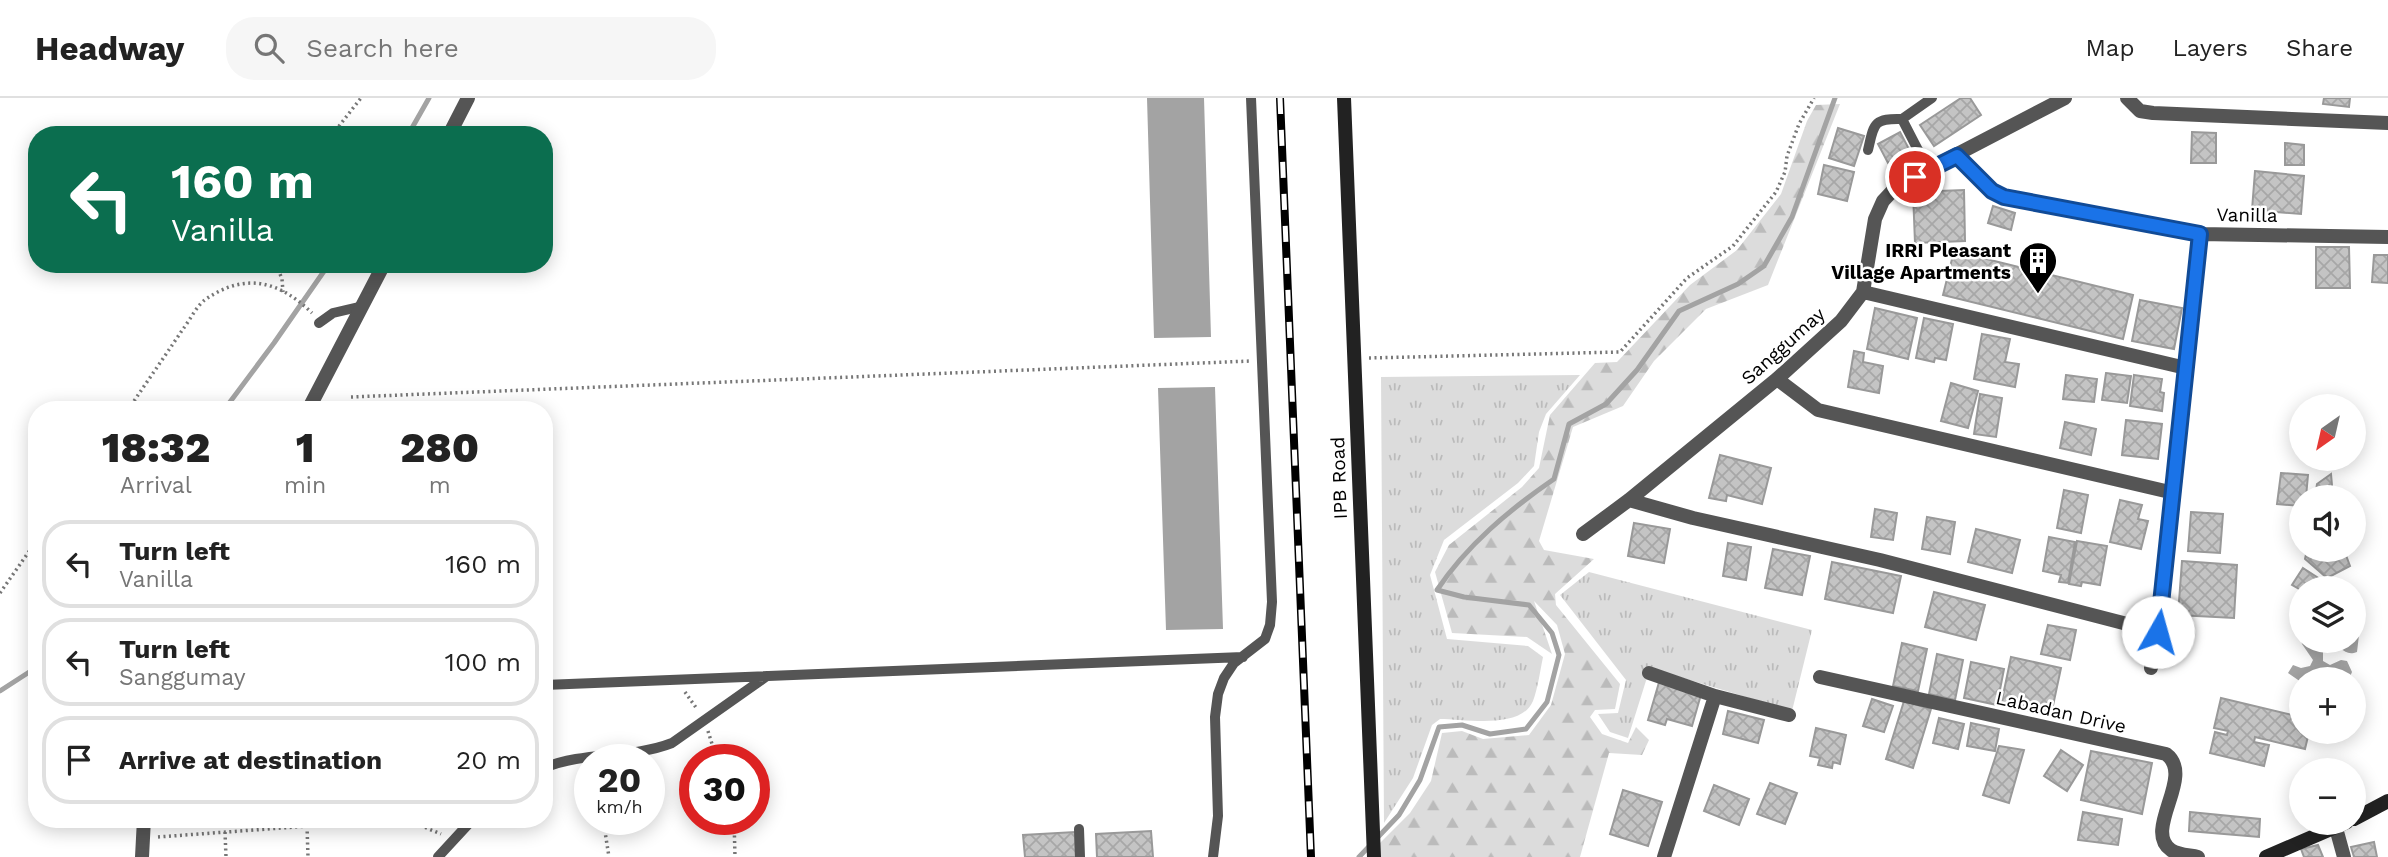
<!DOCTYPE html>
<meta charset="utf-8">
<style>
body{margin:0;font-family:"Work Sans",sans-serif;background:#f6f6f6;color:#222;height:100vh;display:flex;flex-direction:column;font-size:26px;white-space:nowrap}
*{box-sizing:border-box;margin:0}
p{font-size:23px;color:#767676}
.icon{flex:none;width:38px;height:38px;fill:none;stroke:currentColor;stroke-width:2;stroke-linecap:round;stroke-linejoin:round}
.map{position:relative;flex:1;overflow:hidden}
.side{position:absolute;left:28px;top:303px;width:525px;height:427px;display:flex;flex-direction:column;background:#fff;border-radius:28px;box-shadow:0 4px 18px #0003}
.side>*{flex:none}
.banner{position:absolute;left:28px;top:28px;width:525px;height:147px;border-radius:28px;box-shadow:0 4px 18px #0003;background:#0b6e4f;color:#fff;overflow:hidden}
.needle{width:46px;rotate:214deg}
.buttons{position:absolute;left:2289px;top:296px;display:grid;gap:14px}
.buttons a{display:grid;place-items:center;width:77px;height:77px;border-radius:50%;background:#fff;box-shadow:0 4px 18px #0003;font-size:35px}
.speed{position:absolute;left:574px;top:646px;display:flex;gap:14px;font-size:35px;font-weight:700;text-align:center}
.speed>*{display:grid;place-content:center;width:91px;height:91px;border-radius:50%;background:#fff;box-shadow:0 4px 18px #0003;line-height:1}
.speed small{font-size:18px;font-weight:400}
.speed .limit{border:10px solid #d22;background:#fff;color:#111}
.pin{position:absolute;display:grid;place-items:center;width:60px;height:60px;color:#fff;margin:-30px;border:4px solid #fff;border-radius:50%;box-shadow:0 2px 7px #0007}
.me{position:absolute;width:77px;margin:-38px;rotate:7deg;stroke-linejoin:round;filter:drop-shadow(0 0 5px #0008)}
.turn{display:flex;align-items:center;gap:24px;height:147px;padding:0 28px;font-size:32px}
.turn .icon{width:91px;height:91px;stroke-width:2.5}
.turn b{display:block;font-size:49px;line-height:60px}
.eta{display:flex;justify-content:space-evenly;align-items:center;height:119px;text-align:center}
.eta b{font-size:42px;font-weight:800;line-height:49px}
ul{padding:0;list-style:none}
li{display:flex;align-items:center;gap:21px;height:88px;margin:0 14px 10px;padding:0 14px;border:4px solid #e0e0e0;border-radius:28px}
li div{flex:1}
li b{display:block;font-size:26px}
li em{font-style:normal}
header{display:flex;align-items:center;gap:42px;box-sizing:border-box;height:98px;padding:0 35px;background:#fff;border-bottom:2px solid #e0e0e0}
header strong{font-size:33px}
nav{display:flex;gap:38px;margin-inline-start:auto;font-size:24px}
.search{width:490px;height:63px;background:#f6f6f6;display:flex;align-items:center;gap:18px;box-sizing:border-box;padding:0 24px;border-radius:28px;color:#767676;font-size:26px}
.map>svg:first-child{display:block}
</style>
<header>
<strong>Headway</strong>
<div class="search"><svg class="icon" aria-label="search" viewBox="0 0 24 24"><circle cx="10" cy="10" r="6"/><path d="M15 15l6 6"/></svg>Search here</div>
<nav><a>Map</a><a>Layers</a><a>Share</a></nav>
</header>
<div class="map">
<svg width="2388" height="759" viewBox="0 0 2388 759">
<defs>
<pattern id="grass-tufts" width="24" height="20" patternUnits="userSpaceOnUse" patternTransform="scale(1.75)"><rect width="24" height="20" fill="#dcdcdc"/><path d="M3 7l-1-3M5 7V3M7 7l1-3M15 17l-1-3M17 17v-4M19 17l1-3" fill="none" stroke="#bbb"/></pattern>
<pattern id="forest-firs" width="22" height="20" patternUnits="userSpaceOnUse" patternTransform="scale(1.75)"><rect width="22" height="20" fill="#dcdcdc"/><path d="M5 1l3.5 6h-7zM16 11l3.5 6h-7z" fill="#bbb"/></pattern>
<pattern id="building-cross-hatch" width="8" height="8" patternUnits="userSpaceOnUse" patternTransform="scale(1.75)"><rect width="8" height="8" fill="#c4c4c4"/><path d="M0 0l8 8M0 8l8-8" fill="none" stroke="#a7a7a7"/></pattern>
</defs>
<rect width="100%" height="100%" fill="#fff"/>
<path fill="url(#grass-tufts)" d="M1580 277 1546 316 1539 334 1534 368 1518 385 1444 442 1430 477 1447 541 1528 548 1543 559C1540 573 1538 590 1533 603 1521 632 1465 621 1440 621L1432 627 1413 680 1384 725 1381 279Z
M1589 474 1812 532 1792 613 1650 570 1628 640 1610 634 1598 616 1618 615 1626 582 1560 497Z"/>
<path fill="url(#forest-firs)" d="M1840 6 1768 187 1706 211 1654 263 1623 308 1573 329 1539 443 1544 452 1594 461 1555 496 1556 507 1620 586 1615 611 1595 612 1590 619 1602 636 1628 645 1636 629 1649 642 1642 657 1609 655 1580 759H1378L1377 748 1410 715 1431 683 1442 635 1462 633 1483 641 1529 637 1551 607 1565 556 1557 527 1534 503 1552 556 1527 539 1452 535 1435 474 1449 447 1522 389 1539 370 1550 317 1595 265 1617 264 1690 187 1737 152 1781 96 1807 23 1816 7Z"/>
<path fill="#a3a3a3" d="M1147 0H1204L1211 239 1154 240Z
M1215 289 1223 531 1166 532 1158 290Z
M2354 515 2355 532 2359 537 2357 554C2344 559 2341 547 2329 544L2323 548V563L2330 567 2341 562 2347 563 2352 574 2349 581H2301V584L2288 575 2293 567 2301 570 2310 568 2313 562 2302 546 2300 538 2301 536V542H2354Z"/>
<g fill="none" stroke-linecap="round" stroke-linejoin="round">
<path stroke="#a3a3a3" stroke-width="5" d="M408 37 429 0
M224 312 274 245 329 166
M0 593 37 569
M1359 759 1399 717 1420 682 1439 629 1462 627 1490 636 1526 631 1547 604 1559 557 1552 535 1529 507 1464 499 1437 492C1467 447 1509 412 1554 381L1569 326 1606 306 1637 272 1679 213 1738 186 1764 168 1792 119 1835 0"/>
</g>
<path fill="url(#building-cross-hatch)" stroke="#999" stroke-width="2" d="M1961 0H1970L1981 17 1934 48 1920 27Z
M2324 0H2350L2349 9 2323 6Z
M1838 30 1864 38 1854 68 1829 60Z
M1900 34 1910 53 1888 65 1878 46Z
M2192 34 2216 35V65H2191Z
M2285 45 2304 47V67H2285Z
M1824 67 1854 74 1847 103 1818 96Z
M2255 73 2304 78 2301 116 2252 112Z
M1964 92 1965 143 1915 145 1913 94Z
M1993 108 2015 115 2011 132 1988 125Z
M2316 149H2349L2350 190H2316Z
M1954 153 2133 197 2123 241 1943 197Z
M2374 157H2388V185L2372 184Z
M2140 202 2182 210 2174 251 2132 243Z
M1875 210 1917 220 1908 261 1867 251Z
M1924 220 1953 226 1946 262 1935 260 1934 264 1916 260Z
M1982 236 2010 241 2005 264 2019 266 2015 289 1974 281Z
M1854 253 1864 255 1863 264 1883 268 1879 295 1848 289Z
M2106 275 2131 278 2127 305 2102 302Z
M2066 277 2097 281 2094 304 2063 301Z
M2134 277 2162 281 2160 294 2164 295 2162 313 2130 308Z
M1951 285 1978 293 1968 330 1941 323Z
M1980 296 2002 300 1996 339 1974 336Z
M2126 322 2162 326 2158 361 2122 357Z
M2065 324 2096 331 2091 357 2060 350Z
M1720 357 1771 370 1762 406 1727 397 1726 403 1709 400Z
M2281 375 2308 377 2306 399H2301V408L2277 406Z
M2331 376 2333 399H2315L2317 386Z
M2064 392 2088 397 2081 435 2057 430Z
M2120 402 2142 407 2138 421 2148 423 2141 451 2110 444Z
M1875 411 1897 415 1893 442 1871 439Z
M2191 414 2223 416 2220 455 2188 453Z
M1927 419 1955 424 1950 456 1922 451Z
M1634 425 1670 431 1664 465 1628 458Z
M1976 431 2020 442 2012 475 1968 464Z
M2049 439 2075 444 2068 485 2059 484 2061 477 2043 473Z
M2077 443 2107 448 2100 487 2082 484 2081 488 2069 486Z
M1728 445 1751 449 1746 482 1723 478Z
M1773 451 1810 458 1802 497 1765 490Z
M2307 452H2344L2350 468 2327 480 2305 461Z
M2182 463 2237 467 2234 520 2178 517Z
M1832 464 1901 478 1893 515 1825 501Z
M2303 470 2320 481 2315 490H2301V492L2292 487Z
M1934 494 1985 507 1976 542 1925 529Z
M2048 527 2076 532 2070 562 2041 556Z
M1902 545 1927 551 1918 593 1893 588Z
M1937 556 1963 562 1955 602 1929 596Z
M2011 559 2061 570 2051 617 2001 607Z
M1971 564 2004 571 1997 607 1964 600Z
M1660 581 1702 593 1692 628 1667 621 1665 627 1648 622Z
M2221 600 2301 619V634H2309L2305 651 2255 639 2254 644 2269 647 2264 668 2210 655 2215 634 2227 637 2228 633 2214 630Z
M1872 601 1893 608 1884 634 1863 628Z
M1904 603 1931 611 1913 670 1886 661Z
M1728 613 1764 622 1758 645 1723 636Z
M1939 620 1964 626 1958 651 1933 645Z
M1971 625 1999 631 1995 653 1967 648Z
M1816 630 1846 637 1840 666 1833 664 1832 670 1818 667 1820 660 1810 658Z
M1999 648 2024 652 2009 705 1983 697Z
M2061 652 2083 667 2067 693 2044 678Z
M2091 653 2152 665 2142 716 2081 702Z
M1770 685 1797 695 1785 726 1757 716Z
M1714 687 1749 701 1739 727 1704 713Z
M1623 692 1662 704 1648 748 1610 736Z
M2083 714 2122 721 2118 747 2078 742Z
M2190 714 2260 721 2259 739 2189 733Z
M1151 733 1153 759H1097L1096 736Z
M1075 734 1076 759H1025L1023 737Z
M2374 744 2377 759H2354L2351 749Z
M2318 747 2323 759H2304L2301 751Z"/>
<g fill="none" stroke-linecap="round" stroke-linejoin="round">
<path stroke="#777" stroke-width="3.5" stroke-dasharray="2 3.5" stroke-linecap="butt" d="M332 37 361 0
M276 166 282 181 283 194
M1369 260 1620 254 1687 180 1733 148 1752 124 1776 94 1785 74 1787 58 1799 26 1814 0
M351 299 1251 263
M128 312C146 285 165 258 183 231 190 222 197 207 206 201 246 174 279 183 312 215
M0 495 37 442
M685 594 697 611
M708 633 717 662
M603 721 609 759
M734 721 735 759
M307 728 308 759
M225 734 226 759
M158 739 405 721 441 736"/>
<path stroke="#555" stroke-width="10" d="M1902 21 1932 0
M1868 52C1874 26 1873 20 1902 21L1918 52 1932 70
M319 225 333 215 363 208
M544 587 1243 559
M544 670C584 653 631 661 672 645L767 578
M1079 731 1080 759
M438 759 473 721
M1213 759 1218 718 1215 619 1218 596 1224 580 1234 565 1265 541 1270 527 1272 504 1251 0"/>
<path stroke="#555" stroke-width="14" d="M2127 0 2140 13 2153 15 2388 25
M449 37 468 0
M1957 58 1992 93 2004 98 2200 136 2388 139
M1863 194 2186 270
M1777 281 1818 312 2174 395
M308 312 384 166
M1629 402 1693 420 1880 462 2158 534
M1583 436 1629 402 1777 281 1841 223 1863 194 1875 121 1883 103 1898 87 2065 0
M2151 570 2158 534 2174 395 2200 136
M1649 575 1715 598 1789 617
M1820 579 2166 656C2196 678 2142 732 2171 752 2178 757 2190 757 2198 759
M2336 730 2344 759
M142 759 144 721
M1664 759 1715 598"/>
<path stroke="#222" stroke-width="14" d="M1344 0 1374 759
M2354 721 2388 703
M2266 759 2347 724"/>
<defs>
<path id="rail" d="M1280 0 1311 759"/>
</defs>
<use href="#rail" stroke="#000" stroke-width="8"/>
<use href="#rail" stroke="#fff" stroke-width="5" stroke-dasharray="16" stroke-linecap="butt"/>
</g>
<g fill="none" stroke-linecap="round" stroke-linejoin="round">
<defs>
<path id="route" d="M1915 79 1957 58 1992 93 2004 99 2200 136 2158 534"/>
</defs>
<use href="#route" stroke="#114b97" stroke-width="18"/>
<use href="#route" stroke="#1a73e8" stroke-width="12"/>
</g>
<defs>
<symbol id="building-pin" viewBox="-11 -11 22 30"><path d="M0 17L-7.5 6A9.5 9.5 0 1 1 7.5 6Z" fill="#000" stroke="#fff"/><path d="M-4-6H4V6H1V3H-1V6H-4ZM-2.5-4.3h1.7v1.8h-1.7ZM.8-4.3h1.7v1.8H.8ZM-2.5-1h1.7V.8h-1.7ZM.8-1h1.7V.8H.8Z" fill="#fff"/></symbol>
</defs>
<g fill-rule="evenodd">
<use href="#building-pin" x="2016" y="141" width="44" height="60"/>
</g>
<g text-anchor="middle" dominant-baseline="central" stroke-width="5" stroke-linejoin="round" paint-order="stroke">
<g font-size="19" fill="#000" stroke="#fff">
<text transform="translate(2247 117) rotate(1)">Vanilla</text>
<text transform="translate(1783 248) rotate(-42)">Sanggumay</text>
<text transform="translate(1339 380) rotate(-92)">IPB Road</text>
<text transform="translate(2061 614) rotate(13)">Labadan Drive</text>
</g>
<g font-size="19" font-weight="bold" fill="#000" stroke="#fff" text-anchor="end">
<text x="2011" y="152">IRRI Pleasant<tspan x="2011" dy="22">Village Apartments</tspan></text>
</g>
</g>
</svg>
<div class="buttons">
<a><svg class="needle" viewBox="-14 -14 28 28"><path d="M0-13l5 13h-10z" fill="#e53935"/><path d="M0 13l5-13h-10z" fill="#767676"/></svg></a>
<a><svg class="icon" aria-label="sound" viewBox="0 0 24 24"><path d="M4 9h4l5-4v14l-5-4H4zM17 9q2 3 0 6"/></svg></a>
<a><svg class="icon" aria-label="layers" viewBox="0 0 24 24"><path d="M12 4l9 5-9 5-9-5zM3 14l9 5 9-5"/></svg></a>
<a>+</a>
<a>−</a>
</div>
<div class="speed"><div>20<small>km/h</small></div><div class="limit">30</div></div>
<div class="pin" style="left:1915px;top:79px;background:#d93025"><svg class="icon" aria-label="arrive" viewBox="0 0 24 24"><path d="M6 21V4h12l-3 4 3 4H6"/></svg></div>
<svg class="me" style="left:2158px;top:534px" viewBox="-20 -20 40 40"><circle r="19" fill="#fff"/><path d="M0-13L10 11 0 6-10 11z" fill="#1a73e8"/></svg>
<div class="banner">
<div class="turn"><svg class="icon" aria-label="left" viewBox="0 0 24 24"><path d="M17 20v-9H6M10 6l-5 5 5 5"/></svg><div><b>160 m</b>Vanilla</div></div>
</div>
<section class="side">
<div class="eta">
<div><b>18:32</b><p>Arrival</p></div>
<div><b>1</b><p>min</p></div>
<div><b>280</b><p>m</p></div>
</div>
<ul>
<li><svg class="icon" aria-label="left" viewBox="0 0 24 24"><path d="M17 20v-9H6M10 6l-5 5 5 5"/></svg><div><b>Turn left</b><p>Vanilla</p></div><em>160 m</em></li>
<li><svg class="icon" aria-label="left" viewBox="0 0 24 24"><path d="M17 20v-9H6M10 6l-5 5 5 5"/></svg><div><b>Turn left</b><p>Sanggumay</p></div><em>100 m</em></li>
<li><svg class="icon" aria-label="arrive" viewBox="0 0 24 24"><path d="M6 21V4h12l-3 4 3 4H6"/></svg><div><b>Arrive at destination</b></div><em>20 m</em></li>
</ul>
</section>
</div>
